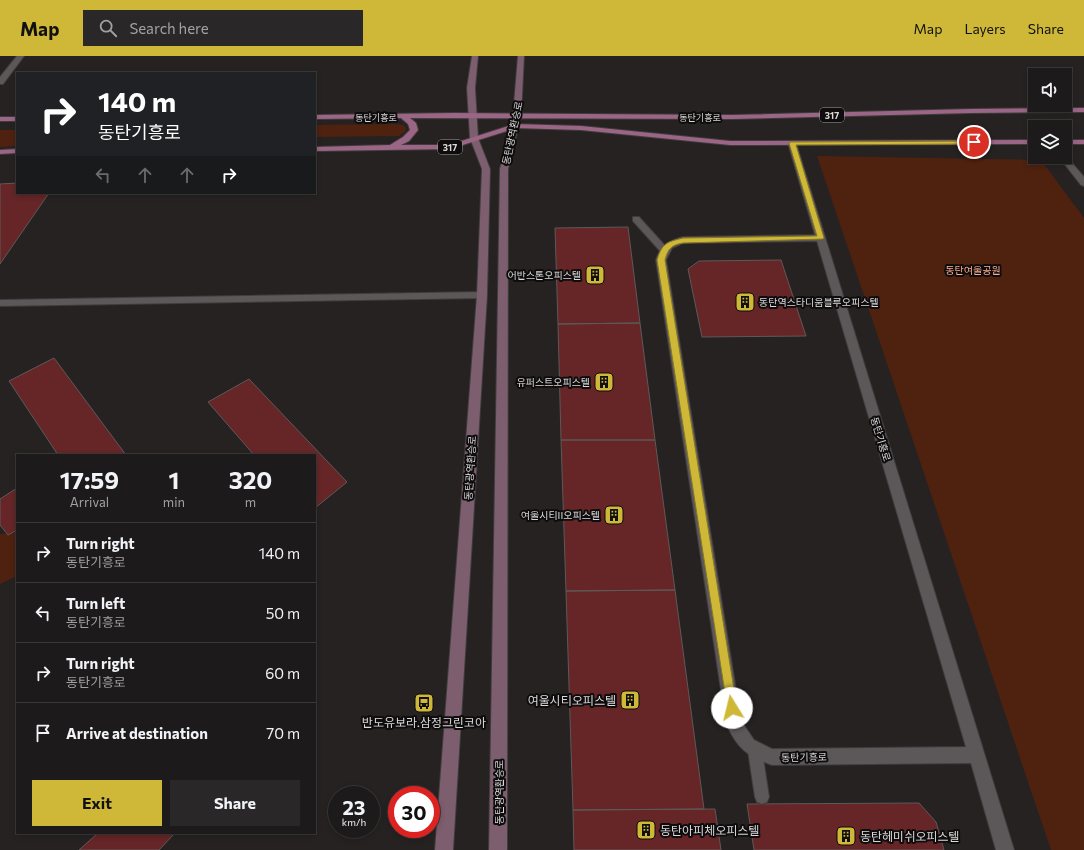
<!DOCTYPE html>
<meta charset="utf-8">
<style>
body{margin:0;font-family:Commissioner,"Noto Sans KR",sans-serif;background:#292727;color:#f1f3f6;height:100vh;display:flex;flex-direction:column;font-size:15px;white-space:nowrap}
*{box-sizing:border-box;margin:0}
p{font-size:13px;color:#a0a1a2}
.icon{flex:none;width:22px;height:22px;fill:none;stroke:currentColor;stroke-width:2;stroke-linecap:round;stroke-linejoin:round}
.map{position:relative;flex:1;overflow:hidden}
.drawer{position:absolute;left:16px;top:398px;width:300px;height:380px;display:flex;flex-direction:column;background:#1c1a1a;border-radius:0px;box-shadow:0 2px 6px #0003,0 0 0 1px #3a3839}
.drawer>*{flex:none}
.guide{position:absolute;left:16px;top:16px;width:300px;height:122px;border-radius:0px;box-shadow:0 2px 6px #0003,0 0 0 1px #3a3839;background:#202124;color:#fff;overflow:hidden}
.controls{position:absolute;left:1028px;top:12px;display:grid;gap:8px}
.controls a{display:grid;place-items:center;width:44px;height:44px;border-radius:0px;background:#1c1a1a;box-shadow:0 2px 6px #0003,0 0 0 1px #3a3839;font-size:20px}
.speed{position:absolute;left:328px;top:730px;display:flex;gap:8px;font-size:20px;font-weight:700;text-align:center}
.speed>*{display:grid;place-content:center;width:52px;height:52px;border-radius:50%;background:#1c1a1a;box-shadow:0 2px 6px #0003,0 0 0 1px #3a3839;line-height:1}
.speed small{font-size:10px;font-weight:400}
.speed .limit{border:6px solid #d22;background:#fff;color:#111}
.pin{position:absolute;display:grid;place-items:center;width:34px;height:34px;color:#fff;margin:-17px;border:2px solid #fff;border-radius:50%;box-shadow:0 1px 4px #0007}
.me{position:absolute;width:44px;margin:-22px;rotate:351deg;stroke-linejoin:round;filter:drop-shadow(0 0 3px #0008)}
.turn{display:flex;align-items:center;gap:14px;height:84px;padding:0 16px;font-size:18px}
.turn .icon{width:52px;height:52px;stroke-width:2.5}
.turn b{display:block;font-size:28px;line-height:34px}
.lanes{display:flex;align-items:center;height:38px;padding:0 16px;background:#0003;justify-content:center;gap:20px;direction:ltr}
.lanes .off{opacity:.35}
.eta{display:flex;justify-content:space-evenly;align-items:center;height:68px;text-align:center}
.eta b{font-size:24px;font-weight:700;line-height:28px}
.cta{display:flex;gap:8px;margin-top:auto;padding:8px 16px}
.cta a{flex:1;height:46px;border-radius:0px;background:#cfb837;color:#111;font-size:16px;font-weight:700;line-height:46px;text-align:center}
.cta a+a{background:#292727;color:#f1f3f6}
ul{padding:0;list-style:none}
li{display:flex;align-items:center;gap:12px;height:60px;padding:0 16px;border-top:1px solid #3a3839}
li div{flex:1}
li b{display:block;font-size:15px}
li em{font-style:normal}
header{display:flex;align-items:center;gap:24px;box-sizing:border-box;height:56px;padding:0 20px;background:#cfb837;color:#111}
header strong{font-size:19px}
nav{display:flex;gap:22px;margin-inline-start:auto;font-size:14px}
.search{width:280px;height:36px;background:#292727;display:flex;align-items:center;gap:10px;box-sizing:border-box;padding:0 14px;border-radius:0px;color:#a0a1a2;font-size:15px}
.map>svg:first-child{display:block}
</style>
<header>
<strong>Map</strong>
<div class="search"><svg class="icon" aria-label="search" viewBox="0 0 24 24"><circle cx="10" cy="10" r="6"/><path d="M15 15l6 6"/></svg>Search here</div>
<nav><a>Map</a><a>Layers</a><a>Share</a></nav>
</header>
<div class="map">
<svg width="1084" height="794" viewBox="0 0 1084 794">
<rect width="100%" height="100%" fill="#262222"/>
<path fill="#4f210f" d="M396 68 403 69 406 72 405 76 399 80 315 81V69Z
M0 74H17V90L0 91Z
M817 100 1041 104 1084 162V794H1051Z
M17 477V520L0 528V478Z"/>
<path fill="#662526" stroke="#5f5959" d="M17 127V137H49L0 208V128Z
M628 171 640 267 558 268 555 172Z
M781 204 806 280 702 281 688 213 699 205Z
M640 267 655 384H561L558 268Z
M54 302 126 399H58L9 325Z
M249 323 347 426 315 452V399H254L208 346Z
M561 384H655L675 534 566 535Z
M17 432V474L8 479 0 469V443Z
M675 534 704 753 573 754 566 535Z
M919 747 936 766 944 794H754L747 748Z
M715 753 721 794H574L573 754Z
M98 777H175L159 794H79Z"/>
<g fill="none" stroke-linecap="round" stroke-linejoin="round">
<defs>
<path id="lane" d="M633 161H639L667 192V196H661L633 165Z
M755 688 760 690 762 695 769 741 767 746 762 748 757 746 755 741 748 695 750 690Z"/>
<path id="street" d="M17 0H24L3 28H0V21Z
M789 85H795L796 87 1014 794H996L971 707 772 709C747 700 737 692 726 667L656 204C661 189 669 185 683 181L815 179 788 87ZM817 185 966 691 772 693 754 684 741 665 666 204 672 192 683 187Z
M1065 99 1084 121V130L1081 129 1059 101H1065Z
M482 236 487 239 482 242 0 250V244Z"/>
<path id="secondary" d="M472 0H478L475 32 478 82 490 113 487 239 453 794H435L477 239 482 113 470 82 467 32Z
M518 0H524L521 60 508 113 507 794H489L500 113 513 60Z"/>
<path id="primary" d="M1084 52V56L971 57 733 63 410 62 416 67 418 74 409 85 401 89H449L515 68 581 70 730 85 1035 84V88L730 89 581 74 516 72 450 93 315 95V91L390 89 403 81 410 74 408 68 401 62 315 63V59L454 57 733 59 971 53Z
M0 61H17V65H0Z
M1065 84H1084V88H1065Z
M17 93V97L0 98V94Z"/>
</defs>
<use href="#lane" stroke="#403c3d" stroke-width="2"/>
<use href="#street" stroke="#403c3d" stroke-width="2"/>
<use href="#secondary" stroke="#403c3d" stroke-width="2"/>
<use href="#primary" stroke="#403c3d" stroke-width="2"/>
<use href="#lane" fill="#5c5758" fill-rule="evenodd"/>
<use href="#street" fill="#5c5758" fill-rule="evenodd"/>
<use href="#secondary" fill="#7c5e6e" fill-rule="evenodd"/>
<use href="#primary" fill="#9b6585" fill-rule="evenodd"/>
</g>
<path fill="#cfb837" stroke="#877824" d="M974 85 977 86 976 88 796 89 824 182 823 183 683 187C672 189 668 192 665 204L737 652 736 656 732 657 728 656 657 204C662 187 667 186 683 182L817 180 789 87 790 86Z"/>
<defs>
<symbol id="building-square" viewBox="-11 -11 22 22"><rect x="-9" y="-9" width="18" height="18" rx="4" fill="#cfb837" stroke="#0e0c0c"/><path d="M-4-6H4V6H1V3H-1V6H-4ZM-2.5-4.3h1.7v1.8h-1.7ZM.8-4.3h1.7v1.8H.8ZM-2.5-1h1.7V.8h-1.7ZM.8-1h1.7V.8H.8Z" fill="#111"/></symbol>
<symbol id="bus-square" viewBox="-11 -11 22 22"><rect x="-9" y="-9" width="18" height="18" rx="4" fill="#cfb837" stroke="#0e0c0c"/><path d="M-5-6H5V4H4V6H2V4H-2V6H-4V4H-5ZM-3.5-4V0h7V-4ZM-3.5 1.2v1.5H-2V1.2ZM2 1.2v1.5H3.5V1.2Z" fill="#111"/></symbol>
</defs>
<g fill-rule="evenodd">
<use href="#building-square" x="584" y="208" width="22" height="22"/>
<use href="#building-square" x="734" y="235" width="22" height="22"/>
<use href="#building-square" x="593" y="315" width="22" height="22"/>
<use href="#building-square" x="603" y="448" width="22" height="22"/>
<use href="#building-square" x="619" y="633" width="22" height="22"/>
<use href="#bus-square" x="413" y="636" width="22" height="22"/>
<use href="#building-square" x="635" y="763" width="22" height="22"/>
<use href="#building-square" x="835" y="769" width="22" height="22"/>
</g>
<g text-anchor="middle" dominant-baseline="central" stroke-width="4" stroke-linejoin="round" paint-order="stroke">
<g fill="#0e0c0c" stroke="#9e9c9c" stroke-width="1">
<rect x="820" y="52" width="24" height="14" rx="3"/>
<rect x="438" y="84" width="24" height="14" rx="3"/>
</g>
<g font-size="9" font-weight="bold" fill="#dcd9da">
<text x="832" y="59">317</text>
<text x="450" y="91">317</text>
</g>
<g font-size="9" fill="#dcd9da" stroke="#0e0c0c">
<text x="376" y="61">동탄기흥로</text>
<text x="700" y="61">동탄기흥로</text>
</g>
<g font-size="10" fill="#dcd9da" stroke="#0e0c0c">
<text transform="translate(512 77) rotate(-78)">동탄광역환승로</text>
<text transform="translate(881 383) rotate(73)">동탄기흥로</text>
<text transform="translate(470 412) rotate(-86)">동탄광역환승로</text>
<text transform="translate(804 701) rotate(-1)">동탄기흥로</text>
<text transform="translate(499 736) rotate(-90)">동탄광역환승로</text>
</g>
<g font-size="10" fill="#faad90" stroke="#0e0c0c">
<text x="973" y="214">동탄여울공원</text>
</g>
<g font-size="10" fill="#dcd9da" stroke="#0e0c0c" text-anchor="end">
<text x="581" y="219">어반스톤오피스텔</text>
<text x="759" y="246" text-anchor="start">동탄역스타디움블루오피스텔</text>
<text x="590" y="326">유퍼스트오피스텔</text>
<text x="600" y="459">여울시티II오피스텔</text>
</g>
<g font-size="12" fill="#dcd9da" stroke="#0e0c0c" text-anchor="start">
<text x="616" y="644" text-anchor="end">여울시티오피스텔</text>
<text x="424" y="666" text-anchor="middle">반도유보라.삼정그린코아</text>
<text x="660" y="774">동탄아피체오피스텔</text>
<text x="860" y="780">동탄헤미쉬오피스텔</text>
</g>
</g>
</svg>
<div class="controls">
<a><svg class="icon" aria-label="sound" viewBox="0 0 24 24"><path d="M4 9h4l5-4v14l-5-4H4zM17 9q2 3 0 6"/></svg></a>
<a><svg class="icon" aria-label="layers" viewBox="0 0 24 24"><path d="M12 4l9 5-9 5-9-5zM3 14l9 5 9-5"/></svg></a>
</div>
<div class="speed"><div>23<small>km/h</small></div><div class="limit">30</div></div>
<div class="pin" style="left:974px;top:86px;background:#d93025"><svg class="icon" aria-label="arrive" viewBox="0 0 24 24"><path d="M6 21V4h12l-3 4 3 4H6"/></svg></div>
<svg class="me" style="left:732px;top:652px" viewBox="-20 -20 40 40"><circle r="19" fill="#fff"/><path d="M0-13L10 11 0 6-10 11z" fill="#cfb837"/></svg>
<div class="guide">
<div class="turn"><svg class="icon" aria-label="right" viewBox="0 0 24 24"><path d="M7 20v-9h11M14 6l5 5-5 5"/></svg><div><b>140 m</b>동탄기흥로</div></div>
<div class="lanes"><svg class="icon off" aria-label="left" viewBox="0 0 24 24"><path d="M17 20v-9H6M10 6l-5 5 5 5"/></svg><svg class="icon off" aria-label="ahead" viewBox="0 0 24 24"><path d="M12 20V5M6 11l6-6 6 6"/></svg><svg class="icon off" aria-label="ahead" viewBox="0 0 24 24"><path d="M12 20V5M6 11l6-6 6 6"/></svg><svg class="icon" aria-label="right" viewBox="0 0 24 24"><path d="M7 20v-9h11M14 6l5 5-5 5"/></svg></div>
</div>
<section class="drawer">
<div class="eta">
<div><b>17:59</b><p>Arrival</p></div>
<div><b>1</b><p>min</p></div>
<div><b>320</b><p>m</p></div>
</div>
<ul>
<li><svg class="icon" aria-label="right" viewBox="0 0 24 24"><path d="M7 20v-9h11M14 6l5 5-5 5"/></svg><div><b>Turn right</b><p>동탄기흥로</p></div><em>140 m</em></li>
<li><svg class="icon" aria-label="left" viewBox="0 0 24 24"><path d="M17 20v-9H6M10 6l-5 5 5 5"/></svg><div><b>Turn left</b><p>동탄기흥로</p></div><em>50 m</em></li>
<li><svg class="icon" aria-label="right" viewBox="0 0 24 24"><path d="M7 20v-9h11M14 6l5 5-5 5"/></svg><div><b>Turn right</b><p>동탄기흥로</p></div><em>60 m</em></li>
<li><svg class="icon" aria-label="arrive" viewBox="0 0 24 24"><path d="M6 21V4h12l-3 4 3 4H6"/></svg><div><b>Arrive at destination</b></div><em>70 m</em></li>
</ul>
<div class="cta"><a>Exit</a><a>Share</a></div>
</section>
</div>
